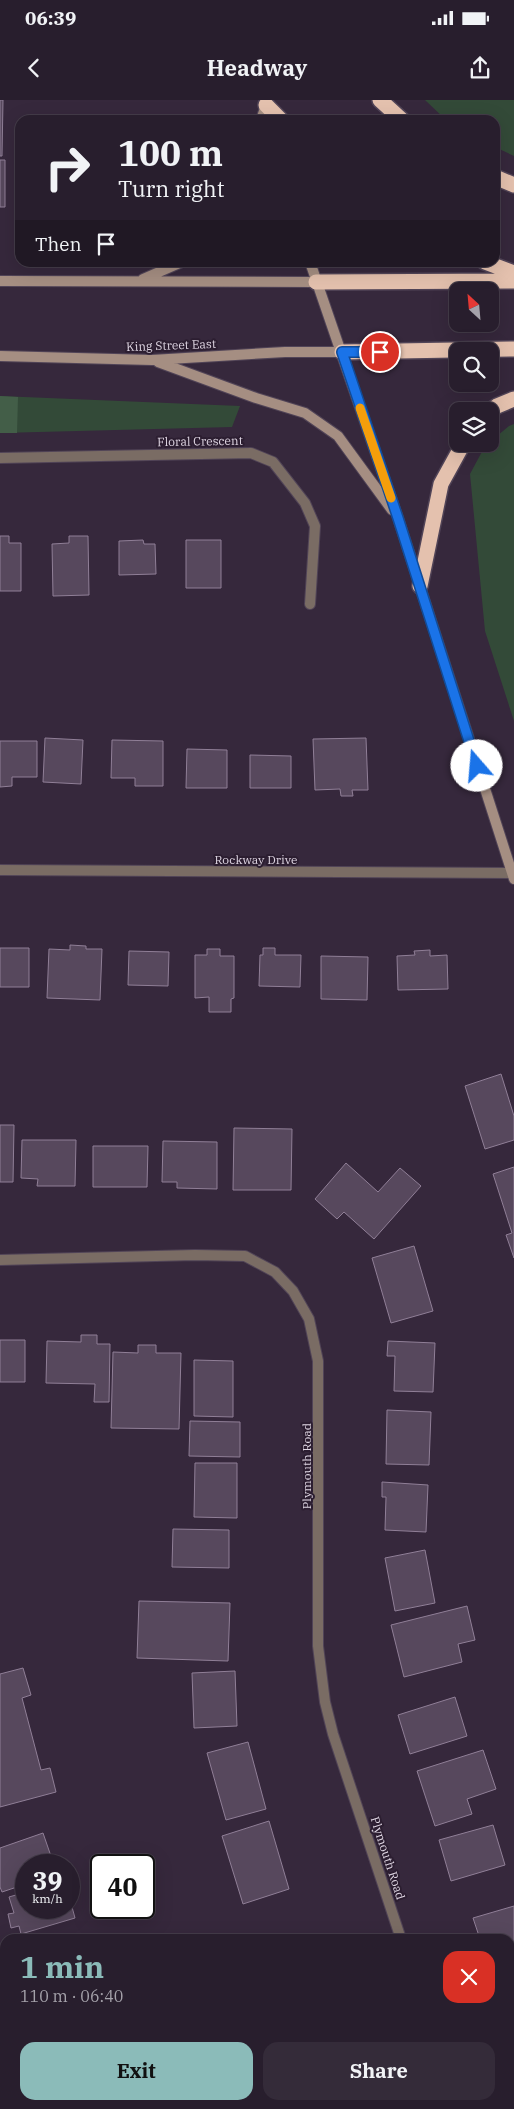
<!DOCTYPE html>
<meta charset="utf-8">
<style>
body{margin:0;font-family:"IBM Plex Serif",serif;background:#342b39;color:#f1f3f6;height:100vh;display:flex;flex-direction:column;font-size:19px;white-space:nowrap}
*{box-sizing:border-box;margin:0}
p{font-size:16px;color:#a5a2aa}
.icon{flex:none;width:28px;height:28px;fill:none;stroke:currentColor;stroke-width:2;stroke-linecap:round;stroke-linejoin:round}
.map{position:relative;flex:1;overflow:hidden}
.panel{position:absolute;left:0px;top:1834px;width:515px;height:176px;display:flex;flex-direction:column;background:#281e2d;border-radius:15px 15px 0 0;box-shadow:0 5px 20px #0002,0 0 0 1px #443c49}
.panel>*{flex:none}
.guide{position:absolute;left:15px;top:15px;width:485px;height:152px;border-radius:15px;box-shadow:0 5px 20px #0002,0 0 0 1px #443c49;background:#281e2d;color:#f1f3f6;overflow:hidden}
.needle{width:32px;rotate:334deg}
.controls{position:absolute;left:449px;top:182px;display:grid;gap:10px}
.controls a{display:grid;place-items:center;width:50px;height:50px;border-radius:10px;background:#281e2d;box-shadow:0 5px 20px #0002,0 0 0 1px #443c49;font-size:25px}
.speed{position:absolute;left:15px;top:1754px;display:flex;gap:10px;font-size:25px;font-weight:700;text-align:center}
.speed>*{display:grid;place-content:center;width:65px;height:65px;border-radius:50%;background:#281e2d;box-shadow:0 5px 20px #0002,0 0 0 1px #443c49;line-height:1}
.speed small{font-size:12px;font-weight:400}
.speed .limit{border:2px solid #111;border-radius:8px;background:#fff;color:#111}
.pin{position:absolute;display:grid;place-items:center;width:42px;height:42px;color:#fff;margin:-21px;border:2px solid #fff;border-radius:50%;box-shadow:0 1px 5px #0007}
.me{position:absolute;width:55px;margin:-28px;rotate:342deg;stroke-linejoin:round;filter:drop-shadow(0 0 4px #0008)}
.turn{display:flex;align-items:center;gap:18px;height:105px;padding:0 20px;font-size:22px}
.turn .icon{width:65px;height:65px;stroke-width:2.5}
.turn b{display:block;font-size:35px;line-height:42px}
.then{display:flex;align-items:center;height:48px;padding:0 20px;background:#0003;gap:10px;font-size:19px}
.round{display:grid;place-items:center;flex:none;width:52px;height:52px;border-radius:15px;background:#342b39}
.headline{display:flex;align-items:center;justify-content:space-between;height:85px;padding:0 20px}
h1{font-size:30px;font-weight:700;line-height:38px;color:#8bbbb9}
.primary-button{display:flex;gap:10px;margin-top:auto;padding:10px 20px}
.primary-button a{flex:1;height:58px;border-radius:15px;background:#8bbbb9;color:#111;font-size:20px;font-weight:700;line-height:58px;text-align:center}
.primary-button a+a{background:#342b39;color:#f1f3f6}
.status{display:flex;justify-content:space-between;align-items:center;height:35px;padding:0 25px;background:#281e2d;direction:ltr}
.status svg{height:14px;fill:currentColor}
header{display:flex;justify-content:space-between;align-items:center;height:65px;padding:0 20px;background:#281e2d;font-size:22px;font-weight:700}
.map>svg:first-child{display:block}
</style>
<div class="status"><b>06:39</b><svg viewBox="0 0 49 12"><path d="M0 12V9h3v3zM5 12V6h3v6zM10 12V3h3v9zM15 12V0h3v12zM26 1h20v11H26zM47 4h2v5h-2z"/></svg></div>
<header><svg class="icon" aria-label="back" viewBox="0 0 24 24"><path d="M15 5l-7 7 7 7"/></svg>Headway<svg class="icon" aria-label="share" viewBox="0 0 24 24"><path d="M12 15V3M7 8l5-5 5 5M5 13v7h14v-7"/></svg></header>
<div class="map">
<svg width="514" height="2009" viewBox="0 0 514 2009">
<rect width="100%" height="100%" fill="#36283c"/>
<path fill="#334a38" d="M425 0H514V56L495 47V20H446Z
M0 296 240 306 232 327 0 333Z
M514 324V621L485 531 470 374 485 346 509 326Z"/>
<path fill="#435e48" d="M0 296 18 297 17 333H0Z"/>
<path fill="#57485d" stroke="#907f97" d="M0 0H3L2 56H0Z
M0 60H5V107H0Z
M0 436H9V443H21V491H0Z
M69 436H88L89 495 53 496 52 444 69 443Z
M143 440 144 444H155L156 474 119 475V441Z
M186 440H221V488H186Z
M45 638 83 640 81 684 43 682Z
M366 638 368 690H352L353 696H341L340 689 315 690 313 639Z
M112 640 163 641V686H135V678H111Z
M0 641H37V677H12V686L0 687Z
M187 649 227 650V688H186Z
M250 655 291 656V688H250Z
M70 845 86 846V849H102L100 900 47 898 49 849 70 850Z
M0 848H29V887H0Z
M263 848H275V855H301L300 887 259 886 260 855H263Z
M207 849H220V856H234V898L231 899V912H209V897L195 898V855H207Z
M430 850V856L447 855 448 889 398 890 397 856 415 855 414 851Z
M129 851 169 852 168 886 128 885Z
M321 856 368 857 367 900 321 899Z
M501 974 514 1016V1040L485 1049 465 986Z
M0 1025H14L13 1082H0Z
M234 1028 292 1029 291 1090H233Z
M22 1040H76L75 1086H37L38 1079 21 1078Z
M163 1041 217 1042V1089L177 1088V1082H162Z
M93 1046H148L147 1087H93Z
M346 1063 378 1092 400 1068 421 1086 374 1139 344 1112 337 1119 315 1099Z
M514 1067V1158L506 1135 512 1133 493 1074Z
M414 1146 433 1211 391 1223 372 1158Z
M81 1235H97V1244H110L109 1302H94L95 1284 46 1283 47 1241 81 1242Z
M0 1240H25V1282H0Z
M388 1241 435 1243 433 1292 394 1291 395 1256H387Z
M138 1245H156V1253H181L179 1329 111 1328 113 1252 138 1253Z
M194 1260 233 1261V1317L194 1316Z
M387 1310 431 1312 429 1365 386 1364Z
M190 1321 240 1322V1357L189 1356Z
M195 1363H237V1418L194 1417Z
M382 1382 428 1385 426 1432 385 1430 386 1397H382Z
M173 1429 229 1430V1468L172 1467Z
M425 1450 435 1503 395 1511 385 1458Z
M139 1501 230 1503 228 1561 137 1558Z
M467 1506 475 1540 458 1544 462 1562 404 1577 391 1525Z
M23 1568 31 1595 22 1598 41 1670 50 1668 56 1692 0 1707V1574Z
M235 1571 237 1626 194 1628 192 1573Z
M455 1597 467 1636 410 1654 398 1615Z
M248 1642 266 1709 226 1720 207 1653Z
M483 1650 496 1689 467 1699 472 1714 435 1726 417 1671Z
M269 1721 289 1789 243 1804 222 1736Z
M493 1725 505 1765 451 1781 439 1740Z
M43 1733 54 1765H26V1784L2 1792 0 1787V1748Z
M26 1792V1808H69V1796L75 1818 21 1834 19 1826 11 1828 8 1814 14 1813 9 1797Z
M514 1806V1914L510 1915V1839H480L473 1818Z
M88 2005H146L148 2009H81V2008Z
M332 2005H375L376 2009H334Z"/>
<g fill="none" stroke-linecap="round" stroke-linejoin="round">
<defs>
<path id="street" d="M0 358 251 353 273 362 305 403 315 426 310 504
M0 770 512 773
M0 1160 195 1155 245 1156 275 1172 293 1191 309 1219 318 1261V1546L325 1602 333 1634 401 1839
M0 2000 3 2009
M457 2005 458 2009"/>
<path id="secondary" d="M261 20 266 5
M310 162 398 418 514 779
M143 179 182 162
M0 181 316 182
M0 256 152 260 285 252H342
M158 262 256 298 305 313 338 336 392 410"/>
<path id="highway" d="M380 0 402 20
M266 5 281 20
M495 77 514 85
M485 162 514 173
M316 182 514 181
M342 252 514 249
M490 311 497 306 514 299
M420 486 441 384 463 344"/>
</defs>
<use href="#street" stroke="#514457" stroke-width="12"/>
<use href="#secondary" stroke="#514457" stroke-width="12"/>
<use href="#highway" stroke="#514457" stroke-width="18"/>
<use href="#street" stroke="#7a6c64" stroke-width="10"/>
<use href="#secondary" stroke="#a58e82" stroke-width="10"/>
<use href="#highway" stroke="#e4c1ae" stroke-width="15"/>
</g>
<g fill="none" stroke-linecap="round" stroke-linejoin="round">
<defs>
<path id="route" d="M380 252H342L398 418 477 666"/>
</defs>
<use href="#route" stroke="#114b97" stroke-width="12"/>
<use href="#route" stroke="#1a73e8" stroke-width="9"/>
<path stroke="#f59e0b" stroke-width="9" d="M360 308 391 398"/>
</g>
<g text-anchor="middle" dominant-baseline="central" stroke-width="4" stroke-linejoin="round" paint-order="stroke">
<g font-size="12" fill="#dfd6e3" stroke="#2c1e31">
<text transform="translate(171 245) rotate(-2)">King Street East</text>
<text transform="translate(200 341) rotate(-1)">Floral Crescent</text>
<text x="256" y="759">Rockway Drive</text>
<text transform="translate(306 1366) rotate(-90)">Plymouth Road</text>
<text transform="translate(388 1758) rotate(72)">Plymouth Road</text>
</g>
</g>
</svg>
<div class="controls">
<a><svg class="needle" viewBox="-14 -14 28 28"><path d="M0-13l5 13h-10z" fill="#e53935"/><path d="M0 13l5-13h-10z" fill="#a5a2aa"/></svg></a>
<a><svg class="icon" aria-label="search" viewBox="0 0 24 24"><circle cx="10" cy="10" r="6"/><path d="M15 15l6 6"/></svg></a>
<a><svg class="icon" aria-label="layers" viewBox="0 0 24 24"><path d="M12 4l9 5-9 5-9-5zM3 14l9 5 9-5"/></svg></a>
</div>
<div class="speed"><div>39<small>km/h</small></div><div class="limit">40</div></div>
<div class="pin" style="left:380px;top:252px;background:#d93025"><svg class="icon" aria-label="arrive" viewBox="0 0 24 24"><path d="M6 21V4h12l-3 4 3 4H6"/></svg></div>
<svg class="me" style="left:477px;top:666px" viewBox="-20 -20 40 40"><circle r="19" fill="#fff"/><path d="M0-13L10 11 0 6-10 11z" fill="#1a73e8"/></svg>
<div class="guide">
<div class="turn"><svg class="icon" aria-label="right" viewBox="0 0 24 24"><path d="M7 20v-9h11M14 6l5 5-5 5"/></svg><div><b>100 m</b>Turn right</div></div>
<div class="then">Then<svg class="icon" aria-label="arrive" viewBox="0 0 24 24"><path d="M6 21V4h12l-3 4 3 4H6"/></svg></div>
</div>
<section class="panel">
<div class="headline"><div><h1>1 min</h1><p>110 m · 06:40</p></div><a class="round" style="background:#d93025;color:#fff"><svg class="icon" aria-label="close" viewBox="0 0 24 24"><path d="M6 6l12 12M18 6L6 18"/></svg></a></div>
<div class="primary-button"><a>Exit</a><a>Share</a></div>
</section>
</div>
